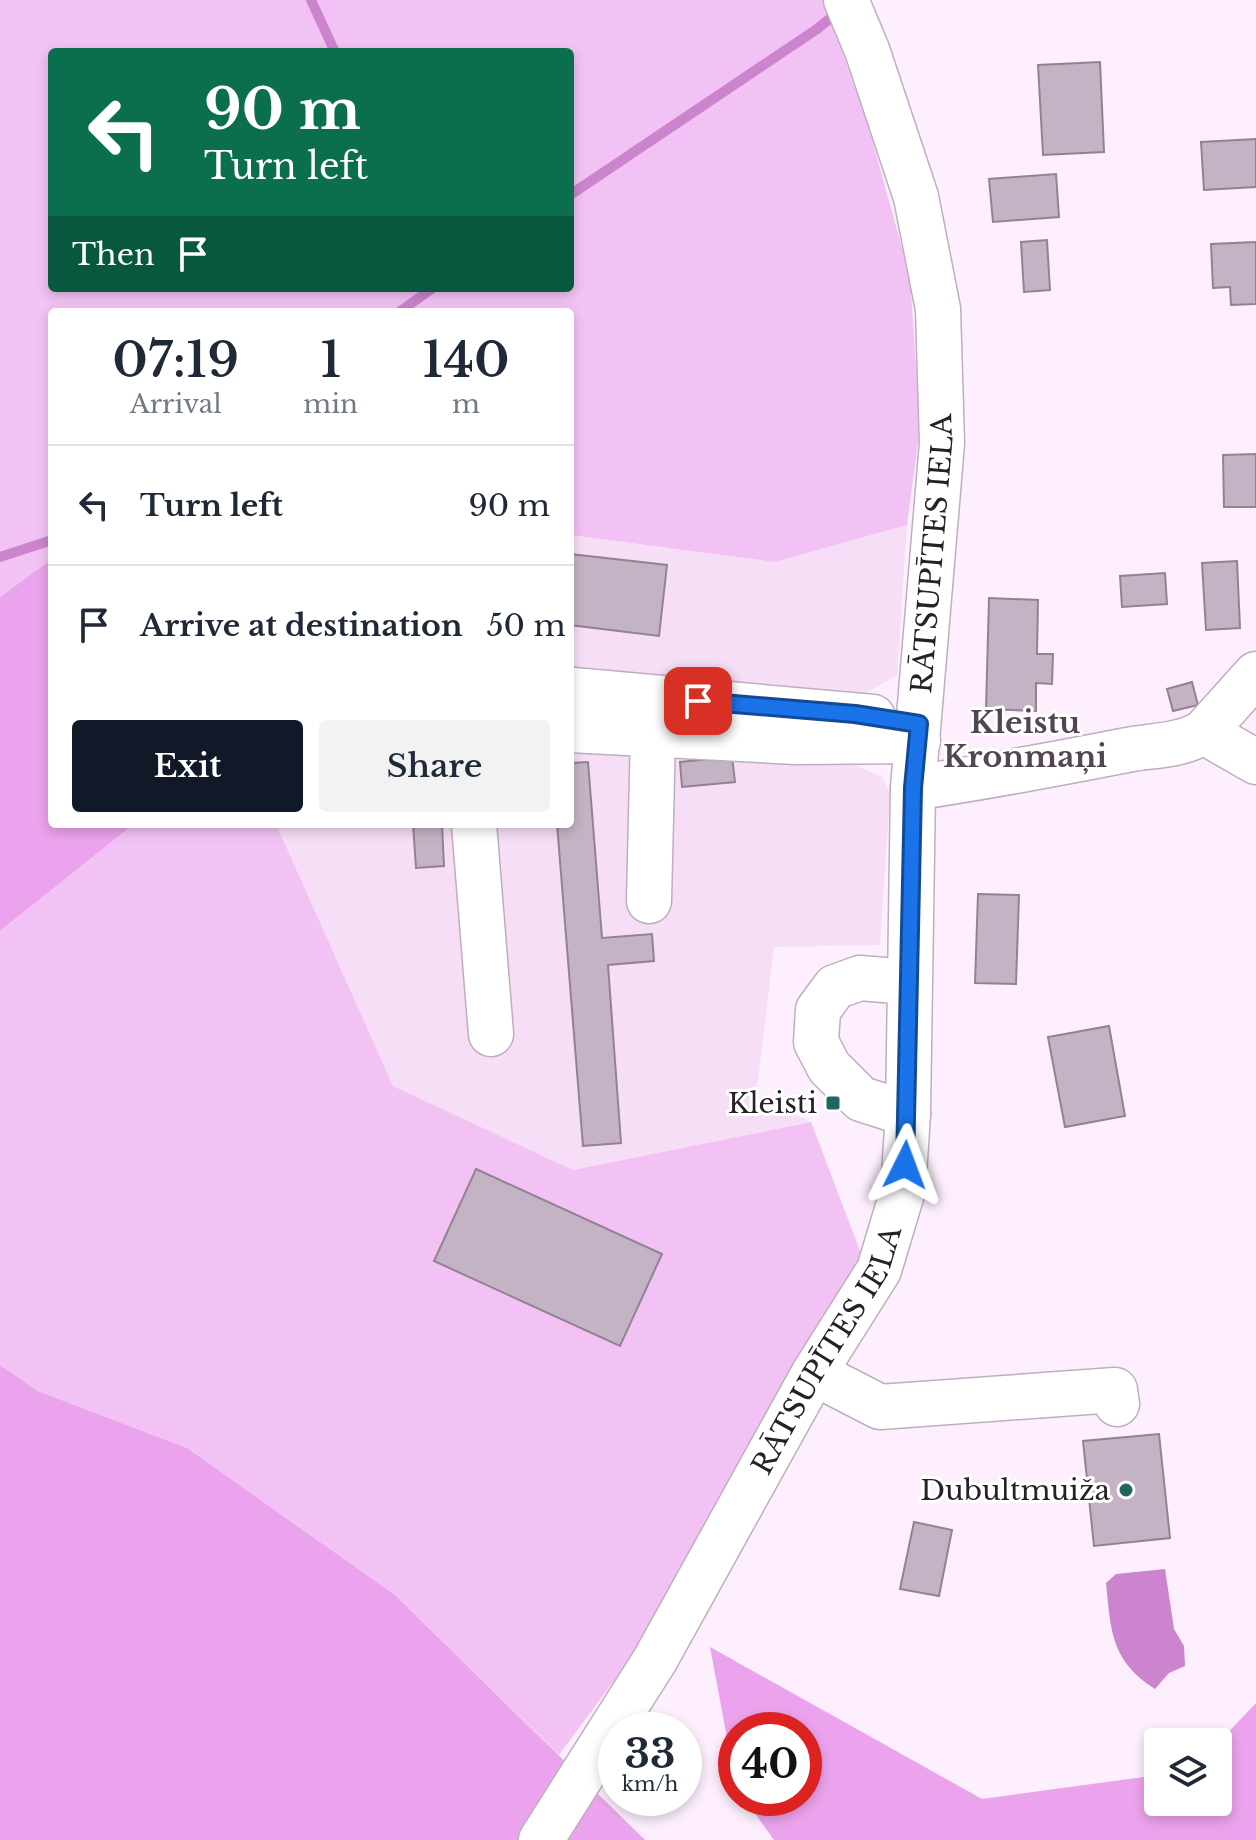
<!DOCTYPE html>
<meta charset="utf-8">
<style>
body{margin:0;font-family:"Libre Baskerville",serif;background:#f2f2f3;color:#1f2937;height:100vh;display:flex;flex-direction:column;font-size:30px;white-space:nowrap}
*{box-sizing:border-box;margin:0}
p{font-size:26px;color:#747a83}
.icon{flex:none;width:44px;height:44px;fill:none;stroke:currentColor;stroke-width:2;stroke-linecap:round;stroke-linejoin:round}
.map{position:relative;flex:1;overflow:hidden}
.details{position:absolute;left:48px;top:308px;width:526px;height:520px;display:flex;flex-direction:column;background:#fff;border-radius:8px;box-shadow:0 4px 12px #0003}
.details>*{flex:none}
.banner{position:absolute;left:48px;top:48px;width:526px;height:244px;border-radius:8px;box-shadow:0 4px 12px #0003;background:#0b6e4f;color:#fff;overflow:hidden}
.controls{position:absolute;left:1144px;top:1728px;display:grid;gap:16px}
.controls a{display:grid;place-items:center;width:88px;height:88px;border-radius:8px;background:#fff;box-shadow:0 4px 12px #0003;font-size:40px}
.speed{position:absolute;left:598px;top:1712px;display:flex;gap:16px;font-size:40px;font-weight:700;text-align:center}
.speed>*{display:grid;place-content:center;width:104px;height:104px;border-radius:50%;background:#fff;box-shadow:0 4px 12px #0003;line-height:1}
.speed small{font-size:20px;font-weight:400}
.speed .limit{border:12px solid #d22;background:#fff;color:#111}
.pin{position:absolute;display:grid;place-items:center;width:68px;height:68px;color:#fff;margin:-34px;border-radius:16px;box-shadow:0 4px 12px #0006}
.me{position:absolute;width:88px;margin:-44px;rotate:3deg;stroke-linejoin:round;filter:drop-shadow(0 0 6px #0008)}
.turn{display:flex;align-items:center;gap:28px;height:168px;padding:0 24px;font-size:36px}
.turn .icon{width:104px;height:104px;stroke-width:2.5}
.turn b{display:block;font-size:56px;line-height:68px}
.then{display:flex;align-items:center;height:76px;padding:0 24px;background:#0003;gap:16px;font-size:30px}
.eta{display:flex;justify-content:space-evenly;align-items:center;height:136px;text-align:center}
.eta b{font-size:48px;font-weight:600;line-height:56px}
.cta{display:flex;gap:16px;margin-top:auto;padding:16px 24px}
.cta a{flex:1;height:92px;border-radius:8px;background:#111827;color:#fff;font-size:32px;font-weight:600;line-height:92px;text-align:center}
.cta a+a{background:#f2f2f3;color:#1f2937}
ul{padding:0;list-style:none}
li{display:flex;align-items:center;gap:24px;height:120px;padding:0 24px;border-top:2px solid #e0e1e3}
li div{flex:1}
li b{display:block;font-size:30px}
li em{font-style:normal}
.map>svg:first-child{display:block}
</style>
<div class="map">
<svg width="1256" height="1840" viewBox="0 0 1256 1840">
<rect width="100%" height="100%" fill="#fdeffd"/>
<path fill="#f6def6" d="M907 525 897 675 854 700 851 763 882 777 890 794 880 945 774 947 756 1097 811 1122 573 1170 393 1086 276 824H570V535L775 562Z"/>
<path fill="#f3c2f4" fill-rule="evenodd" d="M0 0H824L868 125 910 277 920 427 907 525 775 562 570 535V312H52V559L0 597ZM52 52H570V288H52Z
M134 824H276L393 1086 573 1170 811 1122 862 1256 624 1667 559 1755 395 1595 187 1448 38 1391 0 1365V931Z"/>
<path fill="#eca3ed" d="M52 559V824H134L0 931V597Z
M0 1365 38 1391 187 1448 395 1595 645 1840H0Z
M710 1647 982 1799 1158 1775V1802H1218V1743L1256 1703V1840H774L744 1798H804V1730H736V1786Z"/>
<path fill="#cb84cd" d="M1165 1569 1174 1629 1184 1646 1185 1666 1169 1673 1155 1689C1111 1661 1111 1632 1106 1583L1116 1574Z"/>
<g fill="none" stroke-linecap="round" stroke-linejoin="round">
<path stroke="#cb84cd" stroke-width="10" d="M311 0 335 52
M570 195 817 29 832 17
M399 312 433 288
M0 557 52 540"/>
</g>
<path fill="#c4b3c4" stroke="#928292" stroke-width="2" d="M1100 62 1104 152 1043 155 1038 65Z
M1256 139V187L1204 190 1201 142Z
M1056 174 1059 217 993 222 989 179Z
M1047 240 1050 290 1024 292 1021 242Z
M1256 242V304L1231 305 1230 287 1213 288 1211 244Z
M1256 454V507H1224L1223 455Z
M570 554 667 565 659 636 570 625Z
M1237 561 1240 628 1206 630 1202 563Z
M1165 573 1167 604 1122 607 1120 576Z
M989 598 1038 600 1037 654H1053L1052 684 1036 683V711L986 709Z
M1192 682 1198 705 1173 711 1167 689Z
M732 757 735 782 682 787 680 762Z
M588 762 602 938 652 934 654 961 608 965 621 1143 583 1146 557 824H570V763Z
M413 824H442L444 866 416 868Z
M978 894 1019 895 1016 984 975 983Z
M1109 1026 1125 1116 1065 1127 1048 1037Z
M476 1169 662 1254 620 1346 434 1261Z
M1159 1434 1170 1538 1094 1546 1083 1441Z
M914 1522 952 1530 939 1596 900 1589Z"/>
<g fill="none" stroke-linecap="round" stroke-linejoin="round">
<defs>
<g id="minor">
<path d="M573 690 873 717"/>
<path d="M570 730 796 742 918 741"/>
<path d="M1204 732 1256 674"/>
<path d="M913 788C985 777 1056 764 1127 750 1154 745 1181 746 1204 732L1256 762"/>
<path d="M474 824 491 1034"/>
<path d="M649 901 653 733"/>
<path d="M908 1114 861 1099 829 1067 816 1042 818 1010 835 987 860 978 908 982"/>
<path d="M814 1373 880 1407 1115 1390 1117 1404"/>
<path id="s1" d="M541 1840 655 1660 814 1373 879 1270 903 1190 908 1114 913 788 942 443 938 309 916 197 867 50 846 0"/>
</g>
</defs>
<use href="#minor" stroke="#bfaebf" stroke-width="47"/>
<use href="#minor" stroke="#fff" stroke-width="44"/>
</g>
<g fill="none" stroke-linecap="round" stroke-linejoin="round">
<defs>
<path id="route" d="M698 701 855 714 919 724 913 788 905 1165"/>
</defs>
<use href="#route" stroke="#114b97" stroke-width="20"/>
<use href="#route" stroke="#1a73e8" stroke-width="14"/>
</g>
<g fill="#20685f" stroke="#fff" stroke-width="3">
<rect x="825" y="1095" width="16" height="16" rx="4"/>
<circle cx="1126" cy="1490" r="8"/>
</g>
<g text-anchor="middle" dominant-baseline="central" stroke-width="6" stroke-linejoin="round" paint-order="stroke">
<g font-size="28" fill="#272127" stroke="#fff">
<text stroke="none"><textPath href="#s1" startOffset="1384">RĀTSUPĪTES IELA</textPath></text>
<text stroke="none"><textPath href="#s1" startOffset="568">RĀTSUPĪTES IELA</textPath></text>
</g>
<g font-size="28" fill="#272127" stroke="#fff" text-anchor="end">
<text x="817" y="1103">Kleisti</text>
<text x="1110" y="1490">Dubultmuiža</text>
</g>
<g font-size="30" font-weight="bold" fill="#544554" stroke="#fff">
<text x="1025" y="722">Kleistu<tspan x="1025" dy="34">Kronmaņi</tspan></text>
</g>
</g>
</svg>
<div class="controls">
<a><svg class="icon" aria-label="layers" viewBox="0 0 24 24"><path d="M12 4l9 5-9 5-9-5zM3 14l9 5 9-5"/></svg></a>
</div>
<div class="speed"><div>33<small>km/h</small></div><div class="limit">40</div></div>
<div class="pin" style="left:698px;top:701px;background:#d93025"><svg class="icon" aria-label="arrive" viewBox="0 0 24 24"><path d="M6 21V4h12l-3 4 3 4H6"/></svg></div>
<svg class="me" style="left:905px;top:1165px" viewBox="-20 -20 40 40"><path d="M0-17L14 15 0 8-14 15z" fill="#1a73e8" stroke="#fff" stroke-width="4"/></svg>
<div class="banner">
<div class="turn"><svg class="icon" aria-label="left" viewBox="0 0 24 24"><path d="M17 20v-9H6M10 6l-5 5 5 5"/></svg><div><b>90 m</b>Turn left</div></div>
<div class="then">Then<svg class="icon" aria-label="arrive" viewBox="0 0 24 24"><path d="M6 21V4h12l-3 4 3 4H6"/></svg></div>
</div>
<section class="details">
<div class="eta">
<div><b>07:19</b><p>Arrival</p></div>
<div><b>1</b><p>min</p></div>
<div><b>140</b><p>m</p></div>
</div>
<ul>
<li><svg class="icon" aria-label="left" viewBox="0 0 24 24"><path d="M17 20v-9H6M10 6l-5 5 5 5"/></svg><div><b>Turn left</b></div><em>90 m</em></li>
<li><svg class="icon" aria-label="arrive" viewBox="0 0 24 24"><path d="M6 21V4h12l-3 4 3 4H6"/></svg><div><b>Arrive at destination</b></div><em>50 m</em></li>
</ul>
<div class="cta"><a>Exit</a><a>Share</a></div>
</section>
</div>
